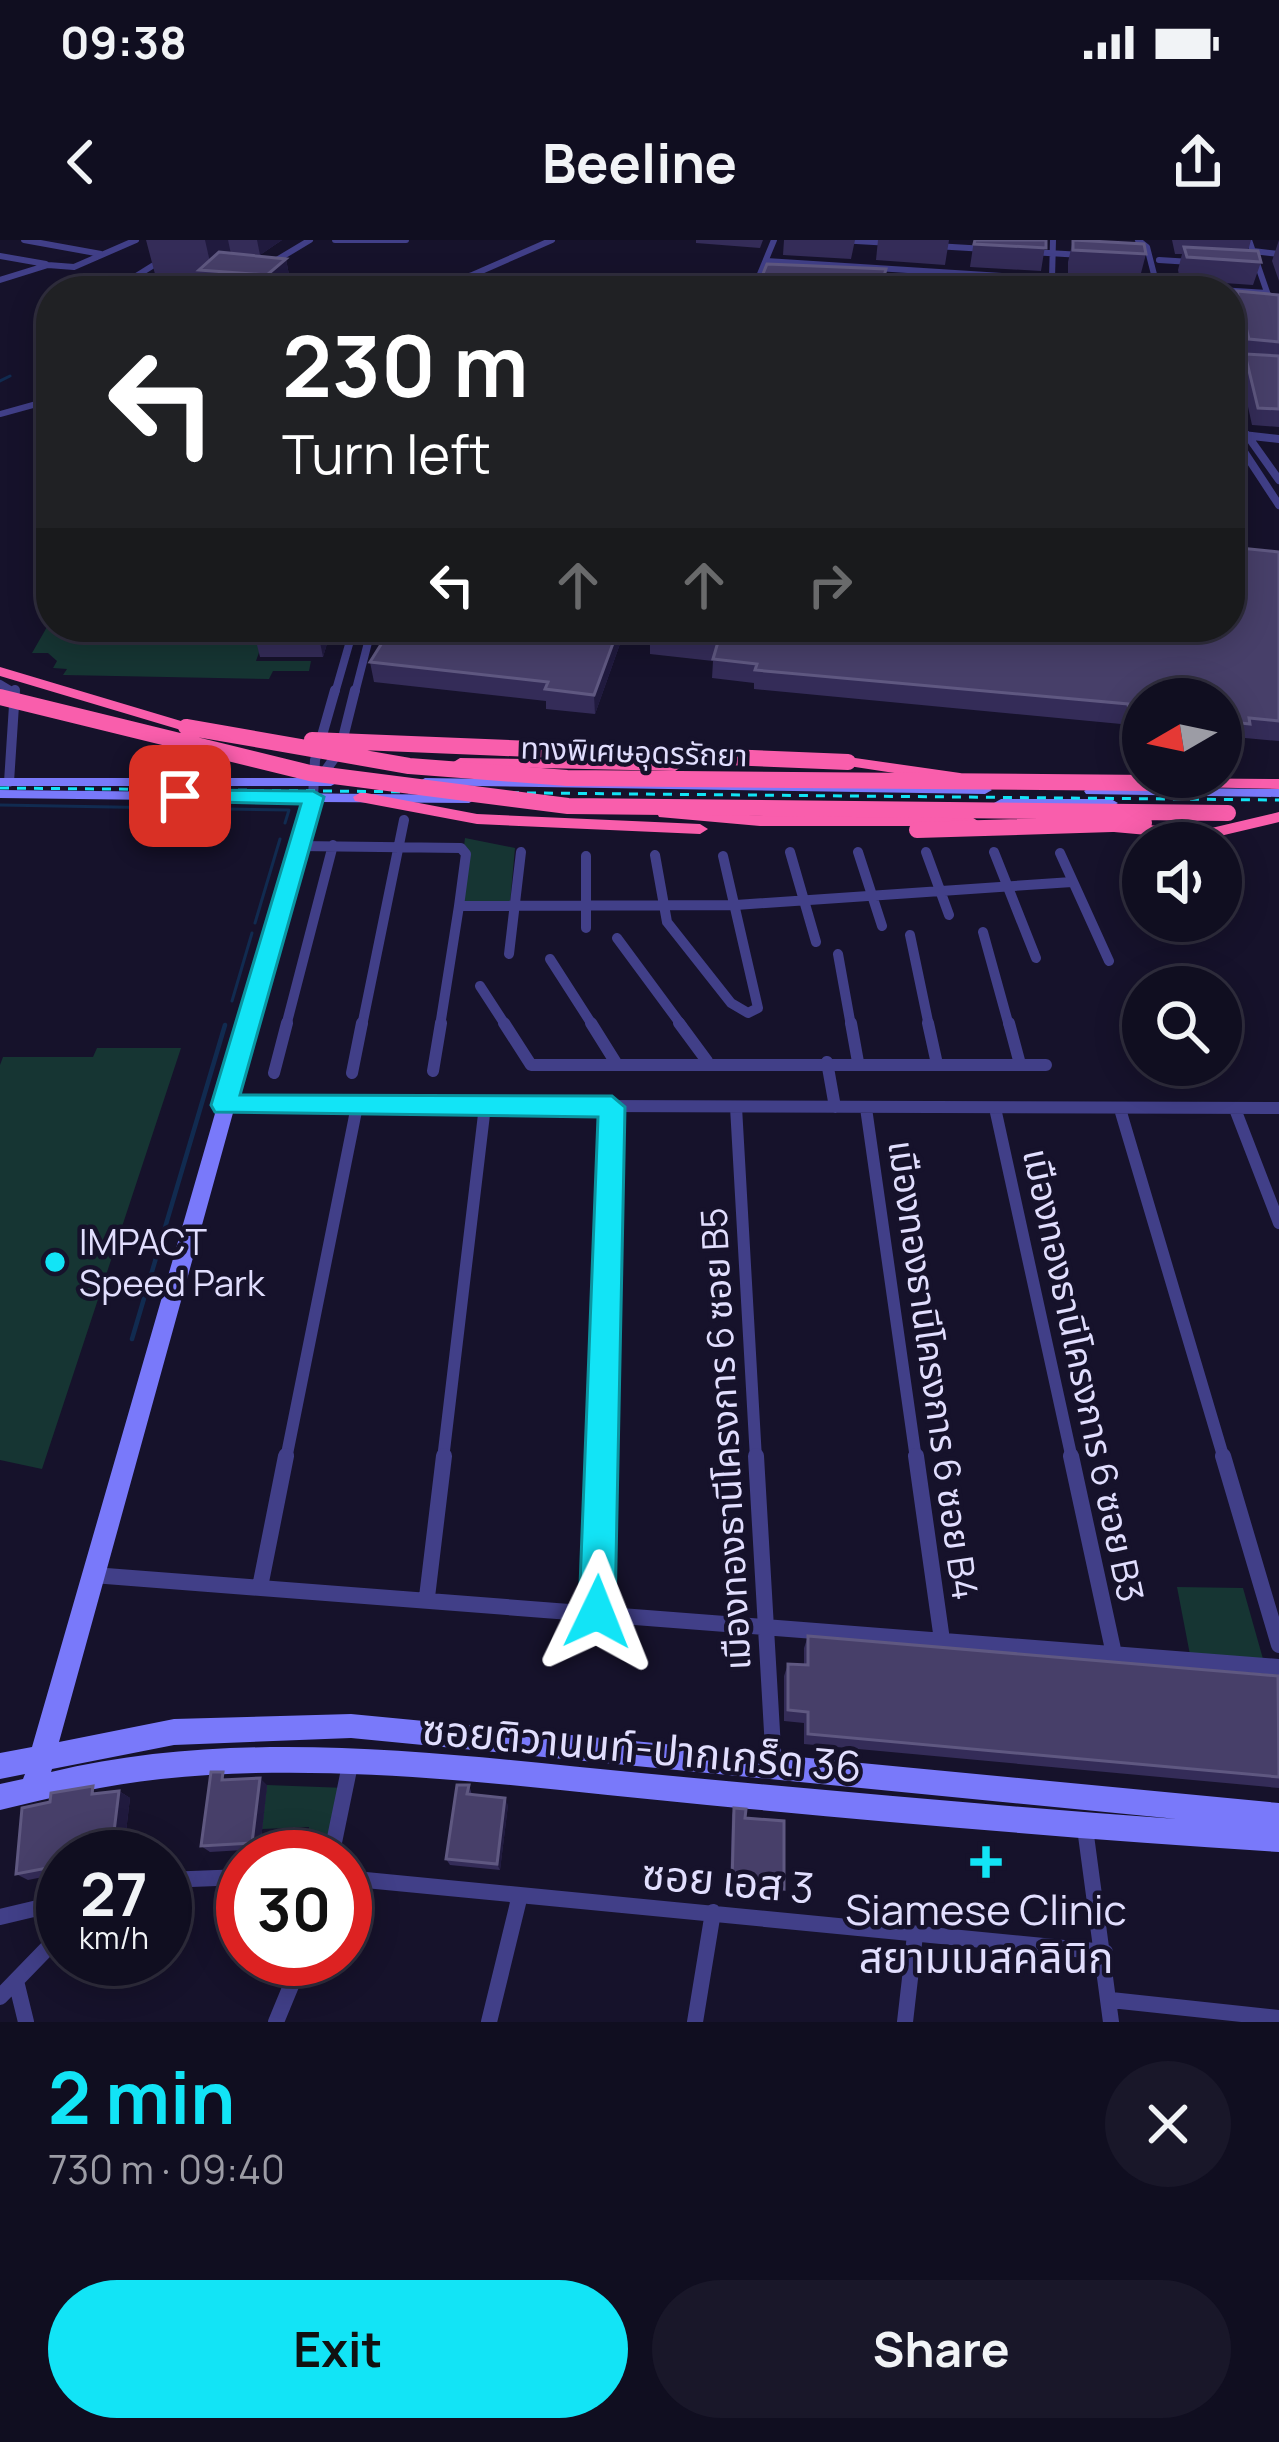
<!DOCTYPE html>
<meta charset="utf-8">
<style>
body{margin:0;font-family:Manrope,"Noto Sans Thai",sans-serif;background:#191729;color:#f1f3f6;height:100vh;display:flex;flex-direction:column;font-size:45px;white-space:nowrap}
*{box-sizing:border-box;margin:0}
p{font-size:39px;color:#9c9ca5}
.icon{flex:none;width:66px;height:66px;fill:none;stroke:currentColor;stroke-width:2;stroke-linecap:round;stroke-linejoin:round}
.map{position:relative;height:1782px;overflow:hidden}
.details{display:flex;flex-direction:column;background:#100e20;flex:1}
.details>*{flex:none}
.banner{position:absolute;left:36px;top:36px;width:1209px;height:366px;border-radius:48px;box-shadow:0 6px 30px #0003,0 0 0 3px #302e3e;background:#202124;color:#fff;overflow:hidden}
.needle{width:78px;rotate:261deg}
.fabs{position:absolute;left:1122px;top:438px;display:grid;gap:24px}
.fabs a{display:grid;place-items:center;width:120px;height:120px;border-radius:50%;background:#100e20;box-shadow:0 6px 30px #0003,0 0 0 3px #302e3e;font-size:60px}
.speed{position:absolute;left:36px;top:1590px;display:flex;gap:24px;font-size:60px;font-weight:700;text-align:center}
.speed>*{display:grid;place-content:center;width:156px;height:156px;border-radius:50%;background:#100e20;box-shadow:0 6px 30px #0003,0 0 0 3px #302e3e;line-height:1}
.speed small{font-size:30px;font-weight:400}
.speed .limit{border:18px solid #d22;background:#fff;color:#111}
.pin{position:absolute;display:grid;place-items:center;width:102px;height:102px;color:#fff;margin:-51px;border-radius:24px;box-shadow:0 6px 18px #0006}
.me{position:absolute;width:132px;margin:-66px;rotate:2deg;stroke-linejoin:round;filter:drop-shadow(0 0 9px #0008)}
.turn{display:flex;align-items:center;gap:42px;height:252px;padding:0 48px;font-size:54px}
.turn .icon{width:156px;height:156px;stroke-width:2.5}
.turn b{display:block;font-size:84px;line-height:102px}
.lanes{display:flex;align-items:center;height:114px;padding:0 48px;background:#0003;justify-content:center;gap:60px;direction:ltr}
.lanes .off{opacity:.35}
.round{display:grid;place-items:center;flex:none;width:126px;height:126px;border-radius:63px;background:#191729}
.headline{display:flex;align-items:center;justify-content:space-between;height:204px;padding:0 48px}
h1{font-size:72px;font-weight:700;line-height:90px;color:#12e4f6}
.button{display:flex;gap:24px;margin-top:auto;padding:24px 48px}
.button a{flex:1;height:138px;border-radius:72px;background:#12e4f6;color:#111;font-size:48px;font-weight:700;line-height:138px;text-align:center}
.button a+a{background:#191729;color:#f1f3f6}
.status{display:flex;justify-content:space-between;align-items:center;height:84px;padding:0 60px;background:#100e20;direction:ltr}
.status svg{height:33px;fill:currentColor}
header{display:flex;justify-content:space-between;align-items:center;height:156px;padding:0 48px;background:#100e20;font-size:54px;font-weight:700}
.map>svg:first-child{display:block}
</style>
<div class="status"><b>09:38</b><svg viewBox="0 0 49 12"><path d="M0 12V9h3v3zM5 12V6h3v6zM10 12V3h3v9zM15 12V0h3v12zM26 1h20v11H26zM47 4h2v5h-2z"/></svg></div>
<header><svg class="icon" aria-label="back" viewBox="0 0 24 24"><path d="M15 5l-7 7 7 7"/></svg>Beeline<svg class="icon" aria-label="share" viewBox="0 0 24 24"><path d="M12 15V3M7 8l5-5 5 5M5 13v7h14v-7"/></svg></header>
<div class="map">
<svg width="1279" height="1782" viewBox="0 0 1279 1782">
<rect width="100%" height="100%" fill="#16122b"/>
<path fill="#163533" d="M51 380V387H268L256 421H311L309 431H273L269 439 63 435 67 429 53 428 57 421 48 413H32Z
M465 598 515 608 510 663 457 662Z
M97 808H181L42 1229 0 1220V825L3 817H93Z
M1177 1347 1243 1348 1265 1426 1191 1420Z
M267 1545 346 1548 331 1616 305 1614 309 1587 262 1589Z"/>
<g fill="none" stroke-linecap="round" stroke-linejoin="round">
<path stroke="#112b50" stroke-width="3" d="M0 141 10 136
M0 565 289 570 285 583
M255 683 280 599
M232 761 252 693"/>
<path stroke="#112b50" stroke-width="4.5" d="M132 1099 225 785"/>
<path stroke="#413f88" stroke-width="6" d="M24 0 101 14
M335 0H406
M839 0 891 3
M1138 0 1147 7 1158 50
M1249 0 1268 55
M935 6 986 9
M1253 11 1279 14
M1031 12 1082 15
M0 16 46 24
M165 18 133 38 206 51
M1159 20 1191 22
M766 21 1267 53
M270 24 310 0
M470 36 552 0
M470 36 495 51
M871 36 983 43
M1052 39 1053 0
M0 40 48 25 74 27 136 0
M1003 44 1061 48
M1081 49 1107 51
M753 51 774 0
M1230 59 1279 63
M1230 122 1279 126
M1230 170 1249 198
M0 174 51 160
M1230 190 1235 198
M1243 195 1269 198"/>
<path stroke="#413f88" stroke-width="8" d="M1233 195 1279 265
M1243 195 1279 199
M1247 195 1279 240
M0 444 15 453
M335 453 354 387
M355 453 372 387"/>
<path stroke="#413f88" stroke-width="10" d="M321 537 340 510 355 450
M9 542 15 450
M313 557 315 520 335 450
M299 606 461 608 466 614 459 666 736 665 1072 642
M790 612 816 702
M858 612 882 686
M926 612 949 675
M994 612 1036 718
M1060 613 1109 721
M655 615 667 682 731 763 748 773 758 768 723 616
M586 616V688
M983 692 1009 786
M910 695 929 786
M617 698 682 786
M509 714 521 612
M838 714 851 786
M550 719 593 786
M480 746 506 786
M286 786 333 605
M362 786 404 580
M440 786 459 666"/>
<path stroke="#413f88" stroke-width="12" d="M504 783 531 825H1046
M591 783 616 823
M679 783 707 821
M851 783 858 822
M928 783 937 824
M1009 783 1020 824
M827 822 835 867
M433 831 441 783
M274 833 287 783
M352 833 362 783
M224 865 1279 868
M736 867 756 1219
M866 868 916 1219
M995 868 1072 1219
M1120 869 1224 1219
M1235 869 1279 983
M286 1219 357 866
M443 1219 485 866
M602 1219 612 867"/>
<path stroke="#413f88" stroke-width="16" d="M756 1216 774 1526
M916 1216 942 1400
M1071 1216 1114 1414
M1223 1216 1279 1405
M93 1335 1279 1427
M260 1347 286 1216
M427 1357 444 1216
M597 1372 602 1216
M1085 1588 1111 1782
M331 1617 351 1520
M345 1638 1105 1712
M165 1640 243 1637
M0 1677 63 1662
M16 1741 26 1782
M0 1757 63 1692
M1111 1760 1279 1778
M276 1782 302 1719
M489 1782 519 1659
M695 1782 713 1672
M905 1782 915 1695"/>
<path fill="#7979fa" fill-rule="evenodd" d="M0 538H331L338 542 331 546H0Z
M425 538 985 546 992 550 985 554 420 545 418 542Z
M1091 547 1279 549V557L1086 554 1084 551Z
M0 550 469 555 476 559 469 563 319 562 59 1502 174 1479 351 1474 1279 1563V1612C1088 1600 897 1583 707 1565 526 1548 342 1520 161 1539 106 1545 53 1557 0 1570V1544L23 1539 25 1534 0 1539V1513L32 1507 305 562 0 558ZM351 1498 1177 1579C998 1566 820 1550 641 1533 446 1514 243 1486 51 1532L52 1529 174 1505Z
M1001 559H1111L1118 563 1111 567 996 566 994 563Z"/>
<path fill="#f95eac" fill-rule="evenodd" d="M0 427 191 484 194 487 186 492 181 490 0 436Z
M848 517 960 533 968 538 960 543 842 525V519Z
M460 518 675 521 683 526 675 531 454 526 452 523Z
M1152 538 1279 539V549L1146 546V540Z
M361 552 477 574 700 584 708 589 700 594 477 584 355 561 353 557Z
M665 568 760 576H970L978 581 970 586H760L659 577 657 573Z
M1279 572V582L1203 600 1114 592 1106 587 1114 582 1203 590Z"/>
<path stroke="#12e4f6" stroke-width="3" stroke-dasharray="9 8" stroke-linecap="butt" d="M0 548 1279 560"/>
<path stroke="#f95eac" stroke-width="16" d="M0 457 310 533 568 566 1228 573
M186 487 409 526 567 538 1152 543
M312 500 848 522
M917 590 1144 583"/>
</g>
<path fill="#342c58" d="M146 0H282L260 15 230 13 286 19 292 51H204L201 40 155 34Z
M696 0H763L760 8 696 3Z
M784 0H855L851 19 783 15Z
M878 0H949L945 25 876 20Z
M974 0H1046L1041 31 970 27Z
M1073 0 1146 14 1140 37 1068 33V22Z
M1172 0H1251L1248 11 1261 22 1253 45 1180 40 1178 30 1182 14H1175Z
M1279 0V41L1272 21Z
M1237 51 1279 55V187L1252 185 1240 130 1245 116 1232 67Z
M1279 312V501L1245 498 1242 504 1221 502V459H1143V493L1122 491 1121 484 754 449V443L712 438 713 421 650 414V395Z
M332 387 323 417H260L255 397Z
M626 387 595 474 546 469V461L374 442 370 422Z
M808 1396 1279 1441V1548L804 1504V1483L784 1481V1436L788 1424 804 1425V1408Z
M231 1540 267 1545 260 1609 210 1612 201 1606Z
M469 1545 472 1555 508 1565 500 1630 450 1625 446 1619Z
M119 1551 130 1558 123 1617H63V1633L28 1640 16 1634 104 1553Z
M734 1568 745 1578 784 1649 781 1654 730 1650 732 1575Z"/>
<path fill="#201a3e" d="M205 0H228L234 28 212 31Z
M257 0H282L260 15Z
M286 19 292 51H271L267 35Z
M322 387H332L323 417 319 397Z
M619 387H626L595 474 594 455Z
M260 1538 267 1545 260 1609 252 1603Z
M119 1551 130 1558 123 1617H113L111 1616Z
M505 1558 508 1565 500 1630 497 1624Z"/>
<path fill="#473f69" stroke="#5f5881" stroke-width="3" d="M975 0H1046V8L974 4Z
M1073 0 1144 4 1146 14 1073 10Z
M1184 7 1258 11 1261 22 1187 17Z
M219 12 286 19 267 35 199 30Z
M767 24 886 29 883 40 893 41 891 51H756Z
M969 35 1019 37V51H968Z
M1049 41 1097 45V51H1048Z
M1237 51 1279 55V102L1249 99Z
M1245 114 1279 116V169L1258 168Z
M1230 307 1279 312V481L1249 478 1250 484 1221 481V459H1143V473L1129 471 1128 464 755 430 757 424 713 419 718 402 650 395 653 387H1230Z
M259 387H322L319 397H255Z
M392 387H619L594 455 545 449 548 442 370 422Z
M808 1396 1278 1436 1279 1537 808 1494V1472L788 1470V1424L808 1425Z
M211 1532H223L222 1540 260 1538 252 1603 201 1606Z
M457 1545H469L467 1554 505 1558 497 1624 446 1619Z
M93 1546 92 1554 119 1551 111 1616 63 1617V1625L16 1634 22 1568 50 1562 51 1553Z
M734 1568 746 1569 745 1578 784 1581V1649L732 1644Z"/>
<path fill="#12e4f6" stroke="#0c94a0" stroke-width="3" d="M180 550 313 551 324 557 240 855 612 856 625 867 615 1372 610 1384 597 1390 585 1384 579 1372 598 877 215 872 211 865 301 564 172 561 169 556Z"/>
<g fill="#12e4f6" stroke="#16122b" stroke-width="4.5">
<circle cx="55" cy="1022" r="12"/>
<path d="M980 1604h12v12h12v12h-12v12h-12v-12h-12v-12h12z"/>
</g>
<g text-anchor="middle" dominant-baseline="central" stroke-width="9" stroke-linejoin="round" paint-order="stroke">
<g font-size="30" fill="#e1defe" stroke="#16122b">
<text transform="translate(634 511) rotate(2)">ทางพิเศษอุดรรัถยา</text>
</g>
<g font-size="36" fill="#e1defe" stroke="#16122b" text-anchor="start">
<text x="79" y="1001">IMPACT<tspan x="79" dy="41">Speed Park</tspan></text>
</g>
<g font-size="36" fill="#e1defe" stroke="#16122b">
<text transform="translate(934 1130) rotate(82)">เมืองทองธานีโครงการ 6 ซอย B4</text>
<text transform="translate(1084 1135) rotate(78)">เมืองทองธานีโครงการ 6 ซอย B3</text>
<text transform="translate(725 1199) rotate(-93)">เมืองทองธานีโครงการ 6 ซอย B5</text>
</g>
<g font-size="42" fill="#e1defe" stroke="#16122b">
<text transform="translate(642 1507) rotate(5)">ซอยติวานนท์-ปากเกร็ด 36</text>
<text transform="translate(728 1640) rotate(5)">ซอย เอส 3</text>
</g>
<g font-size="42" fill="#e1defe" stroke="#16122b">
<text x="986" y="1669">Siamese Clinic<tspan x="986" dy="48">สยามเมสคลินิก</tspan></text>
</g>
</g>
</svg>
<div class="fabs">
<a><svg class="needle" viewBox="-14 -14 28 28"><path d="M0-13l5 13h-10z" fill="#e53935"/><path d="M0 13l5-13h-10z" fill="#9c9ca5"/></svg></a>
<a><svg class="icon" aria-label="sound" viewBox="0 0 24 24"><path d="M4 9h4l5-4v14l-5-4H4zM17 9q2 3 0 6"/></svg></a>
<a><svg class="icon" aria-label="search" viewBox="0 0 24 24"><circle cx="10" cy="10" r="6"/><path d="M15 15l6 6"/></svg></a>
</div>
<div class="speed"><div>27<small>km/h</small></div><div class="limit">30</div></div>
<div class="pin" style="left:180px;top:556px;background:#d93025"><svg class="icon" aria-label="arrive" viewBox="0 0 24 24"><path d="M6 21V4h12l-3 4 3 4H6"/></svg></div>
<svg class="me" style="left:597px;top:1372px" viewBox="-20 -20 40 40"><path d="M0-17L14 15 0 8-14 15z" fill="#12e4f6" stroke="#fff" stroke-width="4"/></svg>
<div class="banner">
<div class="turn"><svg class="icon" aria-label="left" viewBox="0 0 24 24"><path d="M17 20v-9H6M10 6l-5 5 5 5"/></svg><div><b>230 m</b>Turn left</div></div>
<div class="lanes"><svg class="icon" aria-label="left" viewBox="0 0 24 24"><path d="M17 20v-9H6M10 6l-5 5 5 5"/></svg><svg class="icon off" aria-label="ahead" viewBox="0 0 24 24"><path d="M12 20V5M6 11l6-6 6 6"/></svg><svg class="icon off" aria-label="ahead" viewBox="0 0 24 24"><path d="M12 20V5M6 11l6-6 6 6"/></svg><svg class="icon off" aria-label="right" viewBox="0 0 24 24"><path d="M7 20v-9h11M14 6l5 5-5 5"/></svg></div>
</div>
</div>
<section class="details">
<div class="headline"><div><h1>2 min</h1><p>730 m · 09:40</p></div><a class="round"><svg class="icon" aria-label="close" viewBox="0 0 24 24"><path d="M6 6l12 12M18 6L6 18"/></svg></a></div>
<div class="button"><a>Exit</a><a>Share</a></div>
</section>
